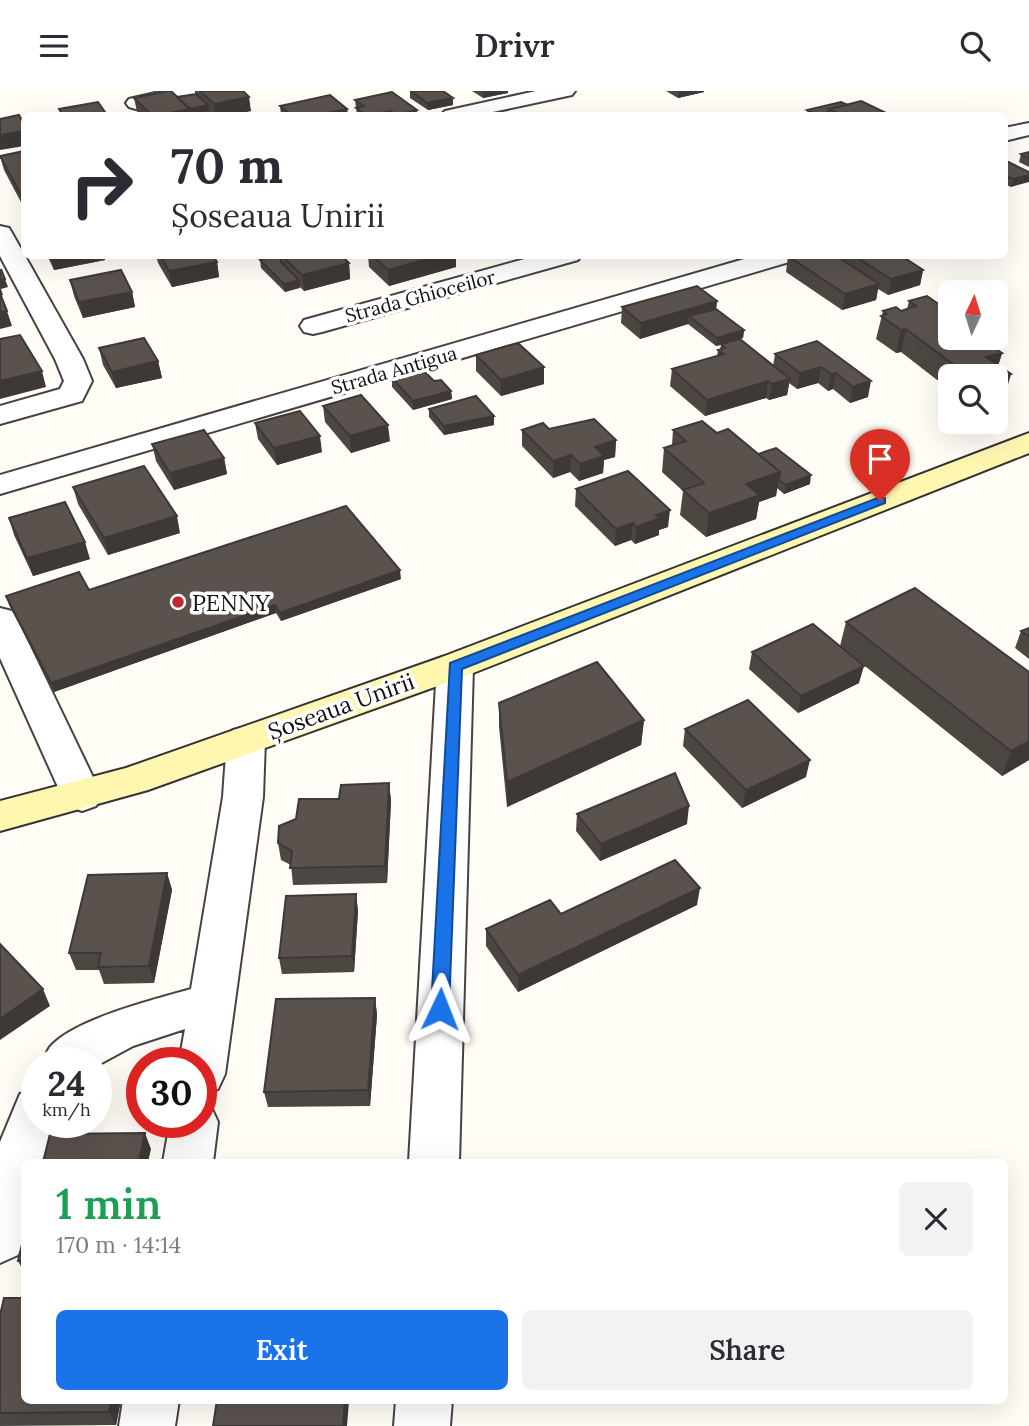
<!DOCTYPE html>
<meta charset="utf-8">
<style>
body{margin:0;font-family:Lora,serif;background:#f2f2f3;color:#2b2b33;height:100vh;display:flex;flex-direction:column;font-size:26px;white-space:nowrap}
*{box-sizing:border-box;margin:0}
p{font-size:23px;color:#7c7c81}
.icon{flex:none;width:38px;height:38px;fill:none;stroke:currentColor;stroke-width:2;stroke-linecap:round;stroke-linejoin:round}
.map{position:relative;flex:1;overflow:hidden}
.side{position:absolute;left:21px;top:1068px;width:987px;height:245px;display:flex;flex-direction:column;background:#fff;border-radius:10px;box-shadow:0 7px 28px #0002}
.side>*{flex:none}
.hud{position:absolute;left:21px;top:21px;width:987px;height:147px;border-radius:10px;box-shadow:0 7px 28px #0002;background:#fff;color:#2b2b33;overflow:hidden}
.needle{width:46px;rotate:4deg}
.buttons{position:absolute;left:938px;top:189px;display:grid;gap:14px}
.buttons a{display:grid;place-items:center;width:70px;height:70px;border-radius:10px;background:#fff;box-shadow:0 7px 28px #0002;font-size:35px}
.speed{position:absolute;left:21px;top:956px;display:flex;gap:14px;font-size:35px;font-weight:700;text-align:center}
.speed>*{display:grid;place-content:center;width:91px;height:91px;border-radius:50%;background:#fff;box-shadow:0 7px 28px #0002;line-height:1}
.speed small{font-size:18px;font-weight:400}
.speed .limit{border:10px solid #d22;background:#fff;color:#111}
.pin{position:absolute;display:grid;place-items:center;width:60px;height:60px;color:#fff;margin:-72px -30px;border-radius:50% 50% 50% 0;rotate:-45deg;box-shadow:0 0 7px #0007}
.pin .icon{rotate:45deg}
.me{position:absolute;width:77px;margin:-38px;rotate:2deg;stroke-linejoin:round;filter:drop-shadow(0 0 5px #0008)}
.turn{display:flex;align-items:center;gap:24px;height:147px;padding:0 35px;font-size:32px}
.turn .icon{width:91px;height:91px;stroke-width:2.5}
.turn b{display:block;font-size:49px;line-height:60px}
.round{display:grid;place-items:center;flex:none;width:74px;height:74px;border-radius:10px;background:#f2f2f3}
.summary{display:flex;align-items:center;justify-content:space-between;height:119px;padding:0 35px}
h1{font-size:42px;font-weight:600;line-height:52px;color:#1e9e55}
.primary-button{display:flex;gap:14px;margin-top:auto;padding:14px 35px}
.primary-button a{flex:1;height:80px;border-radius:10px;background:#1a73e8;color:#fff;font-size:28px;font-weight:600;line-height:80px;text-align:center}
.primary-button a+a{background:#f2f2f3;color:#2b2b33}
header{display:flex;justify-content:space-between;align-items:center;height:91px;padding:0 35px;background:#fff;font-size:32px;font-weight:600}
.map>svg:first-child{display:block}
</style>
<header><svg class="icon" aria-label="menu" viewBox="0 0 24 24"><path d="M4 6h16M4 12h16M4 18h16"/></svg>Drivr<svg class="icon" aria-label="search" viewBox="0 0 24 24"><circle cx="10" cy="10" r="6"/><path d="M15 15l6 6"/></svg></header>
<div class="map">
<svg width="1029" height="1335" viewBox="0 0 1029 1335">
<rect width="100%" height="100%" fill="#fffdf5"/>
<g fill="none" stroke-linecap="round" stroke-linejoin="round">
<defs>
<path id="street" d="M164 0H204L201 4 136 18 129 16 126 12 129 8Z
M536 0H575L572 4 479 24H441L445 20Z
M1029 32V44L1004 50V37Z
M0 135 9 137 12 142 83 268 92 290 82 310 0 333V315L60 298 64 290 55 268 0 165Z
M539 164H581L578 169 322 241 313 243 304 241 300 235 304 229Z
M758 164H799L796 169 0 403V384Z
M0 517 12 520 17 528 102 705 96 715 82 720 68 715 62 705 0 567Z
M455 563 468 566 473 575 459 1071H409L437 575 442 566Z
M246 636 259 639 265 649 263 706 225 983 218 998 201 1004V971H179L185 938 133 955 96 975V971H43C45 967 47 960 50 956 74 928 156 908 191 898L223 706 227 649 233 639Z
M37 997V1031H56L44 1071H24V1150L18 1164 0 1172V1051L20 1003Z
M201 1012 211 1016 218 1031 213 1071H163L170 1031H201Z
M123 1309H179L175 1335H119Z
M396 1309H452L450 1335H394Z"/>
<path id="secondary" d="M1029 342V362L468 584 148 699 0 740V710L126 677 442 566Z"/>
</defs>
<use href="#street" stroke="#444" stroke-width="4"/>
<use href="#secondary" stroke="#333" stroke-width="4"/>
<use href="#street" fill="#fff" fill-rule="evenodd"/>
<use href="#secondary" fill="#fff6b0" fill-rule="evenodd"/>
</g>
<path fill="#4d4742" d="M195 0H243L251 20 229 24H213L209 21 194 24H140L137 21 134 7 177 6 195 3Z
M410 0 453 14 428 19 410 7Z
M472 0H508V2L483 7Z
M666 0H704V1L678 7Z
M355 9 417 19V24H357Z
M847 14 890 24H807V19Z
M280 15 347 18 348 24H281Z
M24 60V117L4 79 0 65Z
M1029 61V76L1019 71 1021 63Z
M1004 69 1029 81 1011 96 1004 93Z
M47 164H104L105 169 54 179Z
M156 164H213L217 171 219 186 172 196 158 172Z
M277 164H341L349 172 350 188 304 200 300 196 285 201 261 177 260 169Z
M368 164H456V176L389 195 369 176Z
M791 164H900L923 179 920 194 888 204 878 198 876 209 842 219 786 181 788 165Z
M70 189 132 201 135 216 83 227 74 205Z
M927 205 950 247 1002 262 998 275 1011 283 1004 306 996 309V285H950V299L901 261 896 262 876 248 883 220H901L907 218 909 210Z
M717 210 716 218 744 239 743 247 740 248 773 275 775 263 817 250 868 306 850 312 833 298 828 300 818 292 797 298 789 292 787 304 769 309 766 307 705 325 670 295 672 278 717 265 718 259 720 258 721 254 716 255 688 233 640 248 621 232 622 216Z
M99 257 158 270 162 287 116 297 103 274Z
M476 264 544 276V293L501 305 476 280Z
M392 287 434 290 451 300 452 308 413 319 392 296Z
M323 315 390 350 351 362 325 331Z
M429 318 494 325V334L444 344 429 326Z
M255 332 322 361 277 374 258 348Z
M549 338 616 349 615 366 604 369 603 382 579 390 570 381 553 387 522 355V339Z
M673 339 717 342 758 363 810 393 784 403 777 397 776 405 759 411 756 428 706 446 680 424 683 400 662 381 664 357 672 354Z
M152 353 224 367 227 383 174 399 156 370Z
M73 396 180 442 108 464 78 413Z
M576 398 668 436 659 439V444L635 453 631 449 615 455 575 415Z
M9 427 90 468 33 485 14 444Z
M401 488 281 530 276 522 54 601 9 514 6 505 89 499Z
M846 531 1029 669 1002 685 840 555Z
M1029 537V568L1015 557 1021 540Z
M752 561 859 592 798 622 749 578Z
M499 612 644 629 641 654 507 716 499 636Z
M685 638 806 686 742 717 683 655Z
M389 692 391 710 387 792 293 794 291 774 281 769 278 752 296 728 339 708Z
M577 723 687 733 600 770 576 740Z
M167 782 172 799 154 892 104 893 99 879H76L69 862Z
M356 803 358 820 354 881 282 883 279 867Z
M697 814 518 901 486 855V838L561 823Z
M375 907 377 924 370 1015 268 1016 264 1001Z
M24 1145V1181L18 1170Z
M0 1224 24 1309H121L116 1334 0 1335Z"/>
<path fill="#3f3936" d="M483 0H508V2L483 7Z
M679 0H704V1L678 7Z
M249 6 251 20 229 24H215L214 13Z
M453 7V14L428 19 427 12Z
M208 14 209 21 194 24H160Z
M347 18 348 24H318Z
M417 19V24H396Z
M391 20V24H371Z
M24 40V55L0 59V44Z
M1029 84V91L1011 96 1013 88Z
M24 101V117L20 102Z
M51 164H104L105 169 54 179Z
M442 164H456V176L389 195 388 179Z
M217 171 219 186 172 196 169 180Z
M349 172 350 188 304 200 302 184Z
M923 179 920 194 888 204 891 188Z
M5 188 8 196 1 198 3 204 0 205V189Z
M299 189 300 197 285 201 284 193Z
M879 193 876 209 842 219 845 203Z
M132 201 135 216 83 227 79 211Z
M717 210 715 226 689 225 688 233 640 248 641 232Z
M7 220 12 235 0 238V221Z
M906 238 901 261 896 262 901 239Z
M744 239 743 247 716 255 717 247Z
M1002 262 995 285 986 266Z
M158 270 162 287 116 297 112 281Z
M544 276V293L501 305V289Z
M821 276 818 292 797 298 800 282Z
M42 280 46 296 0 308V290Z
M836 282 833 298 828 300 831 283Z
M1011 283 1004 306 996 309V288Z
M790 288 787 304 769 309 772 293Z
M768 290 766 307 705 325 707 309Z
M871 290 868 306 850 312 853 296Z
M451 300 452 308 413 319V310Z
M494 325V334L444 344V335Z
M388 334 390 350 351 362 350 345Z
M320 345 322 361 277 374 274 357Z
M616 349 615 366 604 369 603 382 579 390 580 373 595 356Z
M571 364 570 381 553 387V370Z
M224 367 227 383 174 399 170 382Z
M780 381 776 405 759 411 756 428 706 446 709 422 746 393Z
M811 384 810 393 784 403 786 394Z
M670 419 668 436 659 439V444L635 453 636 436 656 424Z
M177 425 180 442 108 464 104 447Z
M633 432 631 449 615 455 616 438Z
M85 451 90 468 33 485 27 467Z
M400 479 401 488 281 530 280 522Z
M275 514 276 522 54 601 51 592Z
M864 575 859 592 798 622 801 605Z
M644 629 641 654 507 716V691Z
M1029 650V669L1002 685 1011 660Z
M810 669 806 686 742 717 746 699Z
M389 692 391 710 387 792 385 775Z
M689 715 687 733 600 770 601 753Z
M167 782 172 799 154 892 149 875Z
M700 797 697 814 518 901V884Z
M356 803 358 820 354 881 352 865Z
M43 898 50 915 0 949V928Z
M375 907 377 924 370 1015 368 999Z
M145 1042 151 1058 148 1071H139Z
M111 1309H121L116 1334 109 1321Z
M345 1309H349V1310L347 1335H343Z"/>
<path fill="#5a524d" stroke="#3f3936" stroke-width="2" d="M168 0H171L190 18 160 24H151L134 7Z
M200 0H243L249 6 214 13Z
M411 0H443L453 7 427 12Z
M392 1 417 19 396 24 391 20 371 24H366L356 17 364 15 355 9Z
M196 3 208 14 189 18 177 6Z
M330 4 347 18 318 24H291L280 15Z
M861 10 890 24H842L829 18Z
M98 11 107 24H63L59 18Z
M841 11 847 14 829 18V21L817 24 807 19Z
M19 24 24 33V40L0 44V28Z
M24 60V101L20 102 0 65Z
M1029 61V67L1021 63Z
M1004 69 1029 81V84L1013 88 1004 84Z
M160 164H213L217 171 169 180Z
M277 164H280L281 171 299 189 284 193 260 169Z
M281 164H341L349 172 302 184Z
M372 164H442L388 179Z
M791 164H835L879 193 845 203 788 165Z
M853 164H900L923 179 891 188Z
M1 178 5 188 0 189Z
M121 179 132 201 79 211 70 189Z
M697 195 717 210 641 232 622 216Z
M0 202 7 220 0 221Z
M927 205 950 221V247H980L1002 262 986 266 1011 283 996 288V285H969L906 238 901 239 881 225 887 223 883 220 896 216 901 220 916 215 909 210Z
M716 218 744 239 717 247 689 225Z
M20 244 42 280 0 290V248Z
M144 247 158 270 112 281 99 257Z
M740 248 790 288 772 293 768 290 707 309 672 278 724 263 718 259 725 257 721 253Z
M817 250 871 290 853 296 836 282 831 283 821 276 800 282 775 263Z
M518 252 544 276 501 289 476 264Z
M423 279 434 290 441 289 451 300 413 310 392 287Z
M361 304 388 334 350 345 323 315Z
M476 305 494 325 444 335 429 318Z
M300 320 320 345 274 357 255 332Z
M594 328 616 349 595 356 604 365 580 373 571 364 553 370 522 339 543 332 549 338Z
M702 330 717 342 728 338 780 381 746 393 760 404 709 422 683 399 704 392 664 357 686 350 673 339Z
M204 339 224 367 170 382 152 353Z
M776 357 811 384 786 394 779 389 780 381 758 363Z
M144 375 177 425 104 447 73 396Z
M628 380 670 419 656 424 660 427 636 436 633 432 616 438 576 398Z
M65 411 85 451 27 467 9 427Z
M346 415 400 479 280 522 275 514 51 592 6 505 79 481 89 499Z
M915 497 1029 581V650L1011 660 846 531Z
M813 533 864 575 801 605 752 561Z
M1029 537V546L1021 540Z
M597 571 644 629 507 691 499 612Z
M748 609 810 669 746 699 685 638Z
M675 682 689 715 601 753 577 723Z
M389 692 385 775 290 777 292 760 278 752 279 735 296 728 299 708H339L341 694Z
M675 769 700 797 518 884 486 838 550 809 561 823Z
M167 782 149 875 98 876 101 862H69L88 784Z
M356 803 352 865 279 867 286 805Z
M0 853 43 898 0 928Z
M375 907 368 999 264 1001 276 908Z
M145 1042 139 1071H43L50 1043Z
M24 1145V1170H18Z
M4 1207H24V1309H111L109 1321 0 1322V1224Z
M217 1309H345L343 1335H213Z"/>
<path fill="#1a73e8" stroke="#114b97" stroke-width="2" d="M880 406 885 407V412L462 578 449 918 447 924 440 926 434 924 431 918 450 572Z"/>
<circle fill="#c4262e" stroke="#fff" stroke-width="2.5" cx="178" cy="511" r="7"/>
<g text-anchor="middle" dominant-baseline="central" stroke-width="7" stroke-linejoin="round" paint-order="stroke">
<g font-size="19" fill="#111" stroke="#fff">
<text transform="translate(420 205) rotate(-15)">Strada Ghioceilor</text>
<text transform="translate(394 279) rotate(-16)">Strada Antigua</text>
</g>
<g font-size="23" fill="#111" stroke="#fff" text-anchor="start">
<text x="192" y="511">PENNY</text>
</g>
<g font-size="23" fill="#111" stroke="#fff">
<text transform="translate(341 615) rotate(-20)">Șoseaua Unirii</text>
</g>
</g>
</svg>
<div class="buttons">
<a><svg class="needle" viewBox="-14 -14 28 28"><path d="M0-13l5 13h-10z" fill="#e53935"/><path d="M0 13l5-13h-10z" fill="#7c7c81"/></svg></a>
<a><svg class="icon" aria-label="search" viewBox="0 0 24 24"><circle cx="10" cy="10" r="6"/><path d="M15 15l6 6"/></svg></a>
</div>
<div class="speed"><div>24<small>km/h</small></div><div class="limit">30</div></div>
<div class="pin" style="left:880px;top:410px;background:#d93025"><svg class="icon" aria-label="arrive" viewBox="0 0 24 24"><path d="M6 21V4h12l-3 4 3 4H6"/></svg></div>
<svg class="me" style="left:440px;top:918px" viewBox="-20 -20 40 40"><path d="M0-17L14 15 0 8-14 15z" fill="#1a73e8" stroke="#fff" stroke-width="4"/></svg>
<div class="hud">
<div class="turn"><svg class="icon" aria-label="right" viewBox="0 0 24 24"><path d="M7 20v-9h11M14 6l5 5-5 5"/></svg><div><b>70 m</b>Șoseaua Unirii</div></div>
</div>
<section class="side">
<div class="summary"><div><h1>1 min</h1><p>170 m · 14:14</p></div><a class="round"><svg class="icon" aria-label="close" viewBox="0 0 24 24"><path d="M6 6l12 12M18 6L6 18"/></svg></a></div>
<div class="primary-button"><a>Exit</a><a>Share</a></div>
</section>
</div>
